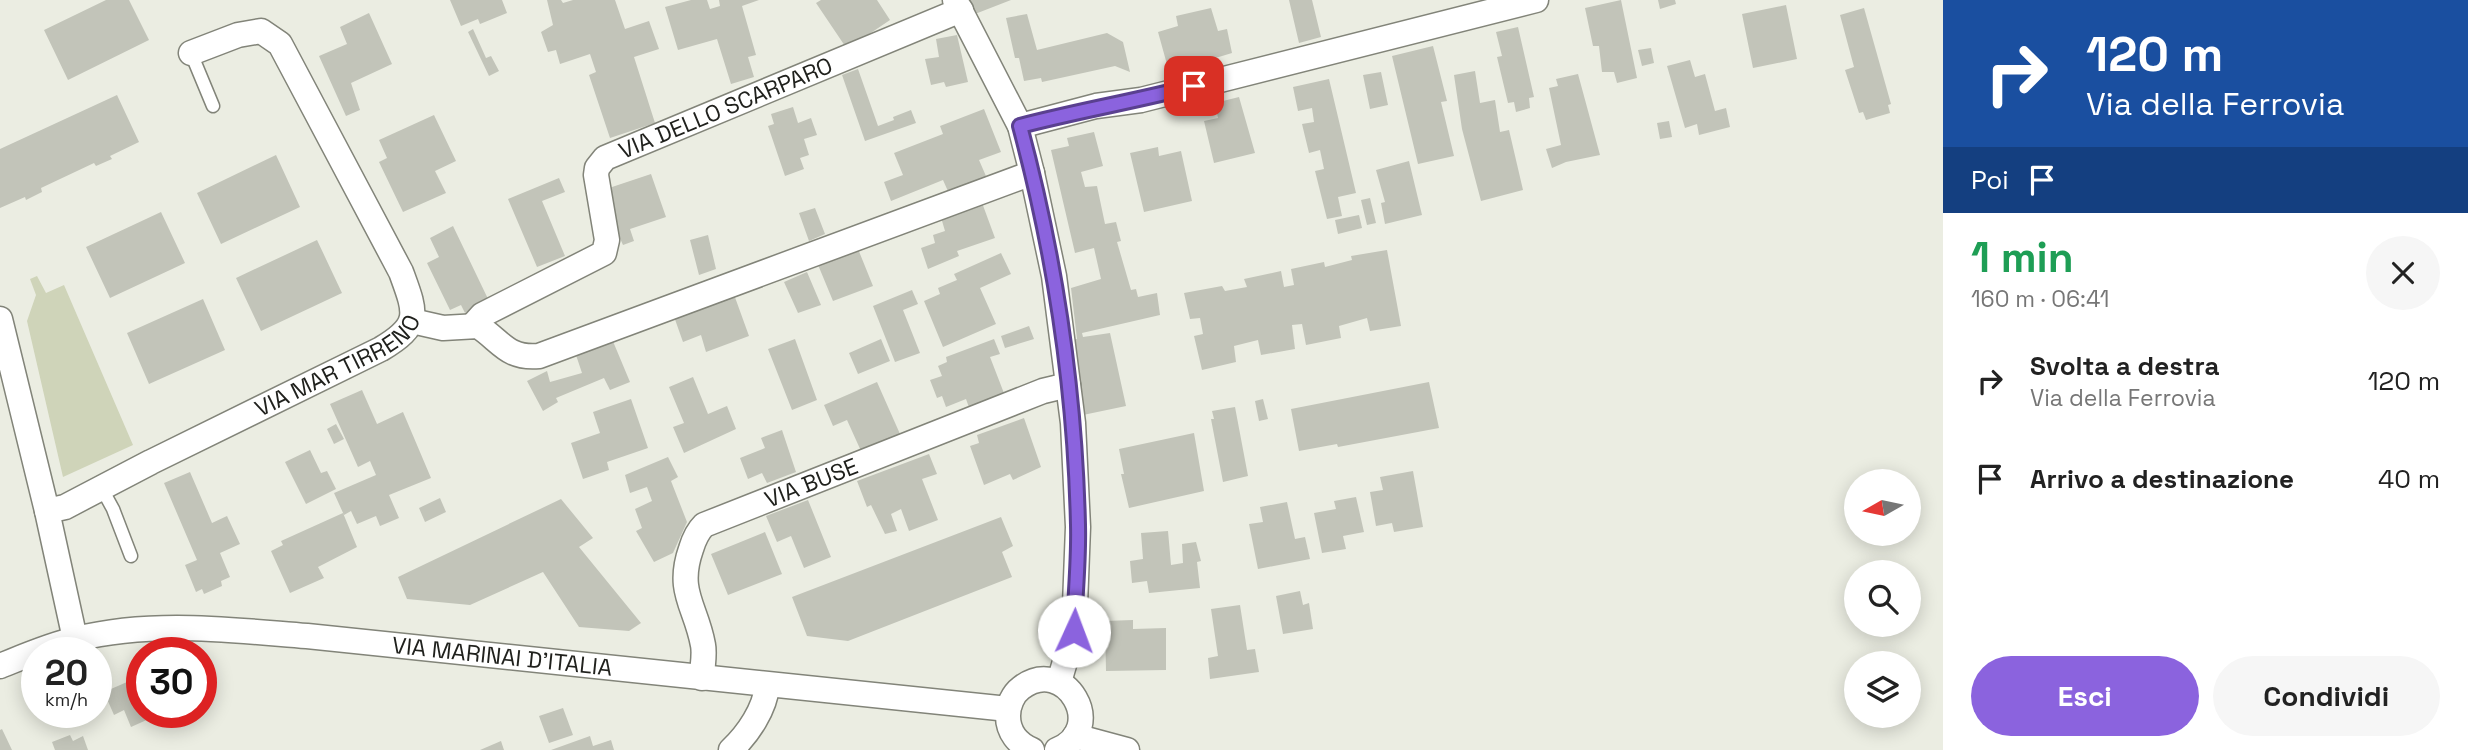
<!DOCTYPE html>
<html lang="it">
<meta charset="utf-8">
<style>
body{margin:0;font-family:"Space Grotesk",sans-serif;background:#f6f6f6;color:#222;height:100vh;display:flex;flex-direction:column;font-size:26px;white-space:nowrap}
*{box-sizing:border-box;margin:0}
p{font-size:23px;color:#767676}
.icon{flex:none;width:38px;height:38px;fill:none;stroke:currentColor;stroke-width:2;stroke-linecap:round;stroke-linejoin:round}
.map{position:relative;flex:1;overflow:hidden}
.details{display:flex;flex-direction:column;background:#fff;width:525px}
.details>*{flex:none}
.hud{background:#1a4fa0;color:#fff;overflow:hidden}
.needle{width:46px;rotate:261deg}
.fabs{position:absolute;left:1844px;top:469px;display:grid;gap:14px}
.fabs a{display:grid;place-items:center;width:77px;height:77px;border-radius:50%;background:#fff;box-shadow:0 4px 18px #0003;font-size:35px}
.speed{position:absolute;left:21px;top:637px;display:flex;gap:14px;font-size:35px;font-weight:700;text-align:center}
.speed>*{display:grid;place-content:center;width:91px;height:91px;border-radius:50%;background:#fff;box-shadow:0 4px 18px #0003;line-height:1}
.speed small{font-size:18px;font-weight:400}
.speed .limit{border:10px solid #d22;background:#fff;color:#111}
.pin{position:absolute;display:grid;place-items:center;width:60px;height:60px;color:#fff;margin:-30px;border-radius:14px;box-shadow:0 4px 10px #0006}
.me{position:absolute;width:77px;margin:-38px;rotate:2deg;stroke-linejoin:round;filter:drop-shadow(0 0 5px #0008)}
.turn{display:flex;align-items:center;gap:24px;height:147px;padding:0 28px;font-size:32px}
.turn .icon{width:91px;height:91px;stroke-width:2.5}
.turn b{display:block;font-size:49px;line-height:60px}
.then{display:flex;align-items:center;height:66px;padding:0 28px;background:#0003;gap:14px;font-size:26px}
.round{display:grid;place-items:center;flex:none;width:74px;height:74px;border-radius:37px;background:#f6f6f6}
.headline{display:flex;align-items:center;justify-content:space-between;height:119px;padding:0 28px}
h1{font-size:42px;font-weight:700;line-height:52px;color:#1e9e55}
.primary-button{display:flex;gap:14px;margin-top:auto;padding:14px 28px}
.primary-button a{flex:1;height:80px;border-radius:42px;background:#8b63de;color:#fff;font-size:28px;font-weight:700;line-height:80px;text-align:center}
.primary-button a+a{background:#f6f6f6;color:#222}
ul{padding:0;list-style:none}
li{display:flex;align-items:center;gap:21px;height:98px;padding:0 28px}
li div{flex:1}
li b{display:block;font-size:26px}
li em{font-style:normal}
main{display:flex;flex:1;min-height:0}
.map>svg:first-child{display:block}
</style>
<main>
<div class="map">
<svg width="1943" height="750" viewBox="0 0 1943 750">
<rect width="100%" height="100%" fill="#ebede2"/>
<path fill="#cfd4b9" d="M37 276 46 293 64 285 133 445 63 477 27 321 36 295 30 279Z"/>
<path fill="#c2c4b9" d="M106 0H129L149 40 68 80 44 30Z
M450 0H502L507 13 480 24 478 19 461 26Z
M547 0H561L563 3 573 0H615L625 29 649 21 659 49 634 57 655 123 610 138 589 75 596 72 590 54 560 64 556 50 548 52 541 32 553 25Z
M691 0H707L710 9 720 6 719 0H759L742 6 756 55 748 57 754 77 731 84 717 39 678 50 665 7Z
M821 0H877L890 20 847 49 816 3Z
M967 0H1011L975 14Z
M1289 0H1312L1321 37 1299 43Z
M1621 0 1637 78 1617 83 1614 72H1602L1599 46H1593L1585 8Z
M1658 0H1675L1676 4 1660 9Z
M1786 5 1797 59 1753 68 1742 14Z
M1211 8 1218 31 1227 29 1232 53 1189 66 1188 62 1168 68 1158 32 1178 26 1176 16Z
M1864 8 1891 104 1888 105 1890 113 1866 120 1863 112 1859 113 1845 70 1854 67 1840 15Z
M369 13 392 64 351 83 360 110 346 116 319 56 347 44 340 27Z
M1027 14 1037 50 1107 33 1123 42 1130 72 1115 66 1042 82 1041 78 1024 81 1019 58H1015L1006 18Z
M1518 27 1534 97 1529 98 1530 108 1516 112 1514 102 1508 103 1497 57 1502 56 1496 32Z
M473 29 486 58 491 56 499 71 489 76 468 32Z
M957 35 968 82 946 87 944 82 931 85 925 59 939 57 936 39Z
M1433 46 1447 101 1441 102 1454 156 1418 164 1392 56Z
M1651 48 1654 63 1642 66 1638 50Z
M1690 60 1695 77 1705 74 1715 111 1726 108 1730 127 1699 135 1697 124 1685 128 1667 66Z
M858 69 878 126 894 120 893 117 911 110 916 123 865 141 842 75Z
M1475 71 1480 103 1495 100 1500 132 1509 130 1523 190 1481 201 1462 129 1454 75Z
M1381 72 1388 105 1370 109 1363 75Z
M1578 74 1600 155 1566 162 1552 168 1546 149 1561 145 1549 88 1558 86 1556 79Z
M1329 79 1356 193 1338 197 1342 216 1327 219 1315 171 1324 169 1320 150 1309 153 1302 124 1314 122 1312 108 1298 111 1293 87Z
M117 95 139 142 110 156 112 159 96 166 94 163 41 188 42 192 26 200 25 197 0 208V149Z
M1239 97 1255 153 1214 163 1204 121 1218 118 1215 103Z
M793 107 798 123 811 118 817 135 804 139 809 155 800 158 804 169 785 176 768 126 774 124 771 114Z
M984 109 1001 152 979 160 989 183 951 198 943 180 891 201 884 182 903 175 894 153 943 134 940 126Z
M434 115 456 161 435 171 446 193 403 212 379 162 387 158 379 140Z
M1669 121 1672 137 1660 139 1657 123Z
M1094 132 1103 166 1081 172 1085 187 1097 186 1105 224 1116 222 1121 241 1117 242 1131 290 1136 289 1138 297 1157 293 1160 315 1082 333 1083 337 1110 333 1126 406 1083 415 1070 340 1077 339 1071 288 1101 279 1094 248 1075 253 1051 150 1069 146 1067 138Z
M1158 147 1159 156 1181 151 1192 201 1144 212 1130 153Z
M276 155 300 207 221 244 197 193Z
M1409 161 1422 215 1385 224 1381 203 1385 202 1376 170Z
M651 174 666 217 630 229 634 241 623 245 618 234 615 235 606 189Z
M559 178 565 192 542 201 565 256 537 267 508 199Z
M1370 198 1376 223 1367 225 1361 200Z
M981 200 995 238 957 251 959 256 928 269 921 248 935 243 933 235 945 231 940 214Z
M815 208 825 234 809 241 799 213Z
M161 212 185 263 110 298 86 247Z
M1359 215 1362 228 1338 234 1335 220Z
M453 226 489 301 465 313 461 305 450 310 427 263 439 257 430 238Z
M708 235 716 269 699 275 690 240Z
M317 240 342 293 261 331 236 278Z
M856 244 873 286 833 301 816 260Z
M1387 250 1401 326 1370 331 1367 318 1339 326 1341 338 1306 345 1302 324 1292 325 1295 349 1261 355 1258 340 1234 346 1236 362 1202 370 1194 336 1203 334 1200 318 1190 319 1184 293 1222 286 1225 291 1247 287 1244 279 1281 271 1284 287 1294 285 1291 269 1324 262 1325 267 1352 260 1351 256Z
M1001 253 1011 274 980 288 996 324 943 347 924 301 940 294 938 288 957 280 954 274Z
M807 272 821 305 798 313 784 282Z
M732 289 749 336 706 352 701 335 683 342 672 311Z
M912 290 918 304 903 310 920 353 895 362 873 306Z
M203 299 225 350 149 384 127 333Z
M1029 326 1034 339 1005 348 1001 336Z
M612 339 630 382 610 390 604 378 556 398 558 402 543 411 527 381 547 371 550 382 582 373 575 352Z
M795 339 817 400 792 410 768 349Z
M881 339 890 361 858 374 849 353Z
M994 339 1000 354 990 357 1007 401 971 413 966 399 946 407 942 396 937 398 930 380 942 376 938 366 947 362 946 357Z
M693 377 708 414 727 406 736 429 684 453 673 427 684 423 669 387Z
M877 382 900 434 861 451 847 420 833 426 824 405Z
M1429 382 1439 428 1338 447 1337 444 1299 451 1291 409Z
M362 390 377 424 403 412 431 478 389 495 399 518 380 526 376 516 357 524 351 511 344 515 334 493 376 475 370 461 358 467 330 404Z
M631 399 648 448 607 462 609 470 583 479 571 443 600 433 593 412Z
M1263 399 1268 419 1259 421 1255 401Z
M1235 407 1248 476 1223 482 1211 419H1214L1212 411Z
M1024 418 1041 467 1013 480 1010 474 984 485 970 446 979 443 977 435Z
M336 424 344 439 334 444 327 429Z
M782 430 796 472 767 483 762 473 748 479 740 458 765 448 761 438Z
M1194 433 1204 491 1129 508 1121 474H1124L1119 449Z
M310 450 321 473 327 471 336 489 306 504 285 462Z
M929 454 937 474 922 479 938 520 909 531 901 509 891 514 897 531 885 534 871 505 867 507 857 481Z
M668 457 678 477 671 481 687 522 673 553 654 562 636 531 642 528 635 509 652 501 647 487 630 493 625 475Z
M1413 471 1423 527 1394 532 1392 523 1376 526 1370 492 1383 490 1380 477Z
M190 472 212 523 227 516 240 544 220 553 230 577 221 581 222 586 204 594 202 589 196 592 185 565 197 560 164 483Z
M1356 497 1364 532 1343 536 1346 549 1322 553 1314 513 1336 509 1334 501Z
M440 498 446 512 425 522 419 508Z
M561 499 593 538 579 547 641 623 629 631 579 627 543 572 470 605 407 599 398 577Z
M808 500 831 557 804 568 791 536 777 542 766 516Z
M1287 502 1295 539 1305 537 1310 559 1258 569 1249 524 1263 522 1260 507Z
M343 513 357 547 318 567 324 578 290 593 271 551 283 545 281 541Z
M1001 517 1013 546 1002 552 1012 577 848 641 807 636 792 597Z
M1168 531 1171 565 1183 563 1182 544 1196 542 1201 561 1197 562 1200 588 1149 593 1147 581 1132 583 1130 561 1143 559 1141 533Z
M765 532 782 574 728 595 711 554Z
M1300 591 1303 605 1309 603 1313 629 1283 634 1276 596Z
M1240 605 1247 650 1255 649 1259 672 1210 679 1208 658 1218 656 1211 609Z
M1133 620V629L1166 628V670L1106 671 1105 621Z
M134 679 137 685 142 682V712H149L151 718 131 727 124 710 114 715 104 692Z
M563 708 573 735 549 743 539 716Z
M2 729 12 750H0V730Z
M70 735 73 741 83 736 88 750H55L52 742Z
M590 736 593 746 611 740 614 750H551Z
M501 741 504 750H480Z"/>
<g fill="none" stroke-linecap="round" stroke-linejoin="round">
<defs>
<path id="service" d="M191 53 213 106
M101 487 113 509 131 556"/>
<g id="minor">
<path d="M955 0 1020 126 1032 173 1054 276 1073 423 1078 527 1074 631 1059 682"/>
<path d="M1020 126 1096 106 1141 100 1536 0"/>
<path d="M0 319 47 511 75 639"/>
<path d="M412 321 443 328 478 326C501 341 507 359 539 356L1032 173"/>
<path id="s1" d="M473 325 482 315 604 253 607 240 596 175 597 168 605 158 961 10"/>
<path id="s2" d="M47 511 65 507 151 462 381 349C422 325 416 313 401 272L280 44 261 31 238 35 191 53"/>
<path id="s3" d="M0 666C25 656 50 645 76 639 153 620 230 630 307 636L1008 709"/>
<path id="s4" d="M702 678C702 667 705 655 703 645 696 606 676 592 691 549 694 539 697 532 704 525L1043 391 1068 385"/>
<path d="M1075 736 1127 750"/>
<path d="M731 750C748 734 765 709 767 686"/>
<path d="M1032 750C1018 744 1008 732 1008 716 1008 705 1013 694 1021 688 1065 654 1109 729 1057 750"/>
</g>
</defs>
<use href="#service" stroke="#828479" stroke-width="15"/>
<use href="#minor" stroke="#828479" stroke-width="27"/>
<use href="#service" stroke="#fff" stroke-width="12"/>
<use href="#minor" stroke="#fff" stroke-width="24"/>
</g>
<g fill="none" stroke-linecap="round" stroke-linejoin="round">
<defs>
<path id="route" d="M1074 631C1075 596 1079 560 1078 525 1075 390 1055 256 1020 126 1077 111 1136 101 1194 86"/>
</defs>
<use href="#route" stroke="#5a4090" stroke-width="18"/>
<use href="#route" stroke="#8b63de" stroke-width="12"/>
</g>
<g text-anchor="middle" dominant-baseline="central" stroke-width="7" stroke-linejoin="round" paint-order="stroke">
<g font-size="23" fill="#20211d" stroke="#ebede2">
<text stroke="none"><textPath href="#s1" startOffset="380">VIA DELLO SCARPARO</textPath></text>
<text stroke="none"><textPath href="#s2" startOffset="326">VIA MAR TIRRENO</textPath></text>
<text stroke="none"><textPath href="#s4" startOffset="275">VIA BUSE</textPath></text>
<text stroke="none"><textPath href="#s3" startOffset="509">VIA MARINAI D'ITALIA</textPath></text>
</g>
</g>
</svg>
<div class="fabs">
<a><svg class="needle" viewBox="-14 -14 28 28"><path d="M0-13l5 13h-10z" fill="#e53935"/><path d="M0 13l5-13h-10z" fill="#767676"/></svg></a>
<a><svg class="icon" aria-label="search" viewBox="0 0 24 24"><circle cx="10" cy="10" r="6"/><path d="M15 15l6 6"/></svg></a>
<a><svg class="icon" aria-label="layers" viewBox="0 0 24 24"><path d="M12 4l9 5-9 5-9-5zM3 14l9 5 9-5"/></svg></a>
</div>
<div class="speed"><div>20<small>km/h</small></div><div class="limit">30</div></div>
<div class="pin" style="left:1194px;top:86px;background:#d93025"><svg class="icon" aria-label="arrive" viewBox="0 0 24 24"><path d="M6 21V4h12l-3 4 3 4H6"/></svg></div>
<svg class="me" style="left:1074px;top:631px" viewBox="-20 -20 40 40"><circle r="19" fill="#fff"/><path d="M0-13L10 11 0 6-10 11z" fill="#8b63de"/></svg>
</div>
<section class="details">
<div class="hud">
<div class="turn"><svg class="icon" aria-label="right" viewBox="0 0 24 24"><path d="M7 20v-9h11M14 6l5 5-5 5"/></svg><div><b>120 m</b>Via della Ferrovia</div></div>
<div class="then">Poi<svg class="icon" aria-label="arrive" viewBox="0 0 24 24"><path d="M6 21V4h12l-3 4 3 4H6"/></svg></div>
</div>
<div class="headline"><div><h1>1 min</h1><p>160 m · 06:41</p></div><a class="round"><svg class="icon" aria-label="close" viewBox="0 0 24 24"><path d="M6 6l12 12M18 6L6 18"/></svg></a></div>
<ul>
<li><svg class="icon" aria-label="right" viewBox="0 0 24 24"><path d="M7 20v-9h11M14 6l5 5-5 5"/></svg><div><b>Svolta a destra</b><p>Via della Ferrovia</p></div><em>120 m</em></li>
<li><svg class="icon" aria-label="arrive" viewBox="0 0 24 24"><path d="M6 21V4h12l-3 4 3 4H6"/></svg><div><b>Arrivo a destinazione</b></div><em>40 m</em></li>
</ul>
<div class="primary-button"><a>Esci</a><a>Condividi</a></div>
</section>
</main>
